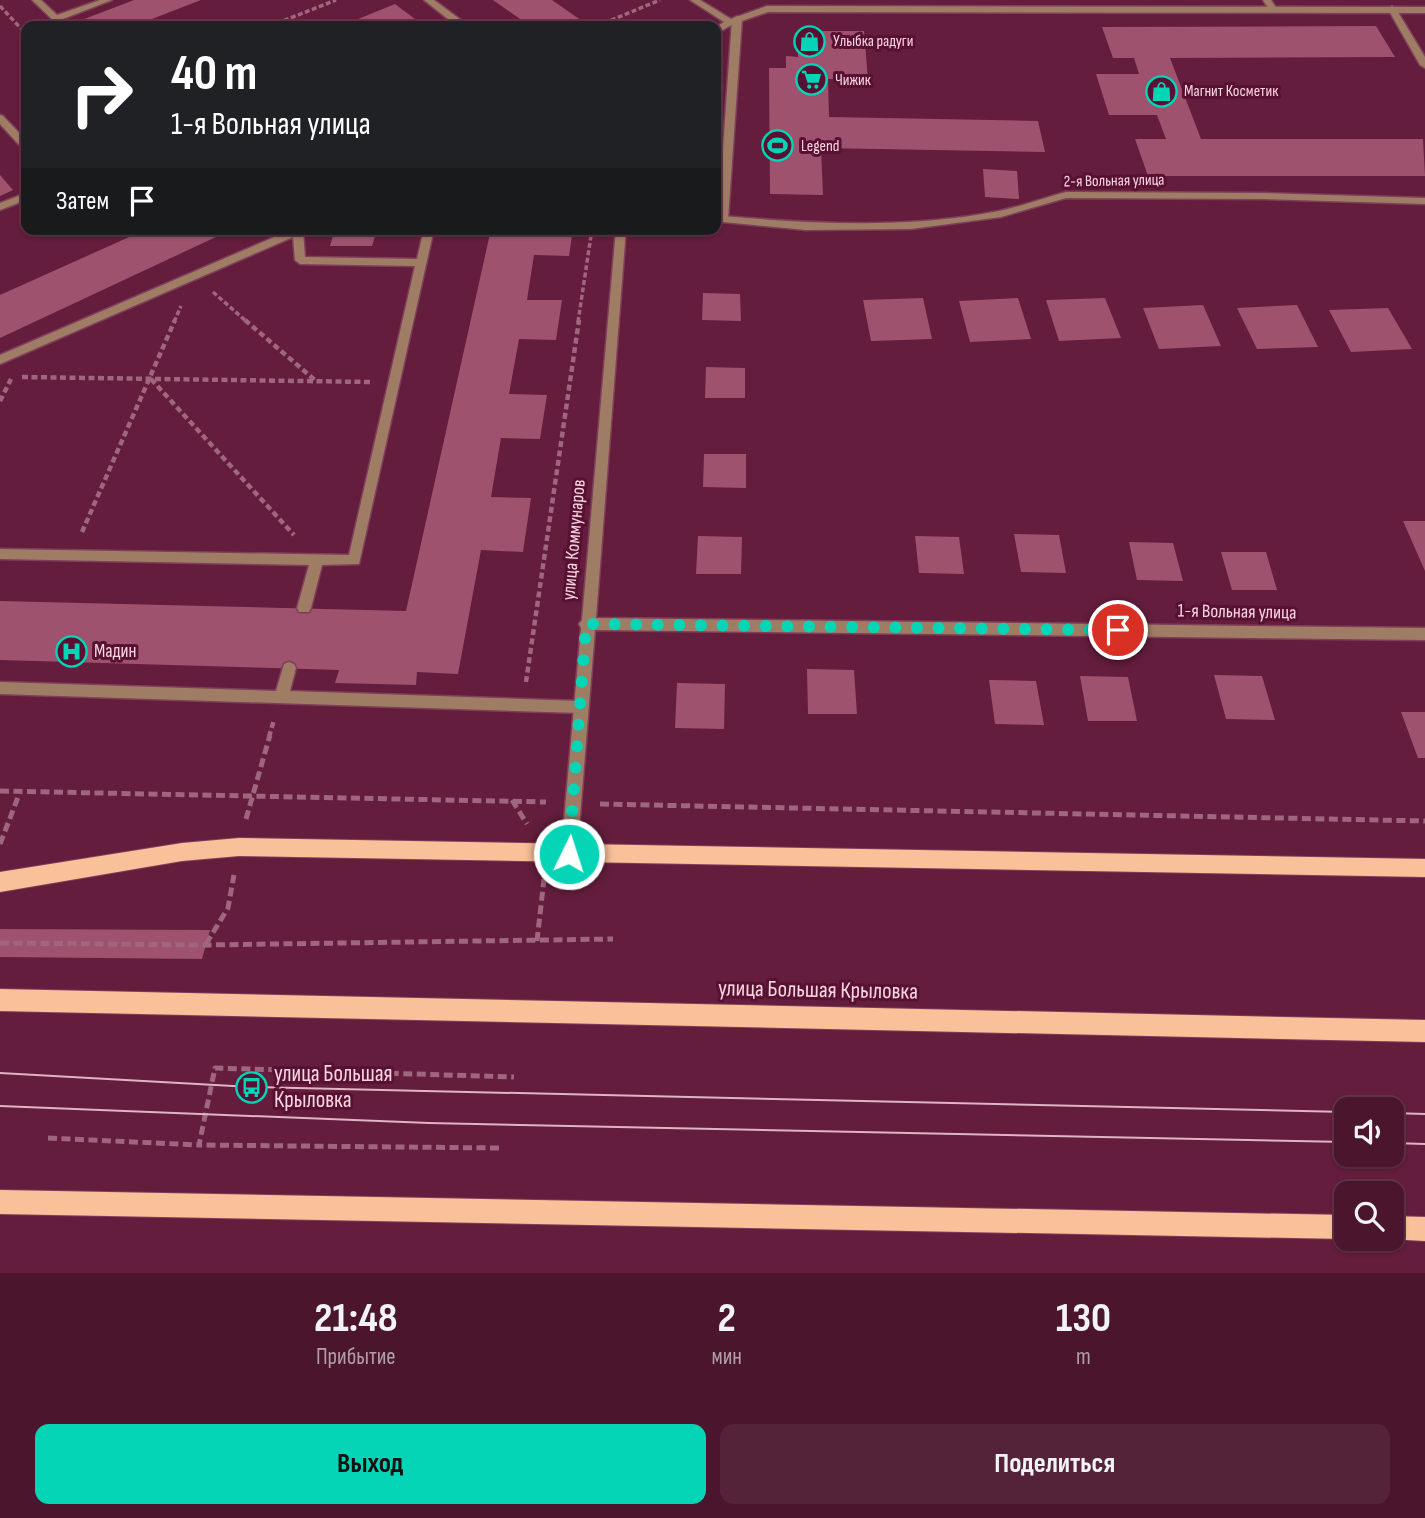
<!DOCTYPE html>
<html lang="ru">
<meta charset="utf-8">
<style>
body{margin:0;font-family:"Sofia Sans Condensed",sans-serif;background:#552339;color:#f1f3f6;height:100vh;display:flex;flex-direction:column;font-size:26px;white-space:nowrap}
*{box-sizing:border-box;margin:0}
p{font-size:23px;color:#b29faa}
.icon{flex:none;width:38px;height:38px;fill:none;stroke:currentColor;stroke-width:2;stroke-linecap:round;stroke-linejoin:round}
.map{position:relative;height:1273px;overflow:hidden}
.sheet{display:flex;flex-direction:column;background:#4b162d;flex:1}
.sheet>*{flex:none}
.top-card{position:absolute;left:21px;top:21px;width:700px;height:214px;border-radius:14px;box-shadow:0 2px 5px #0004,0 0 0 2px #623549;background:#202124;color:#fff;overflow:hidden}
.fabs{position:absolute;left:1334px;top:1097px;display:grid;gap:14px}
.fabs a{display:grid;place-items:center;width:70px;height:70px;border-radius:14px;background:#4b162d;box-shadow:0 2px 5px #0004,0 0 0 2px #623549;font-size:35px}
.pin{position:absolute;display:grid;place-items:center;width:60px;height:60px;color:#fff;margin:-30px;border:4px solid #fff;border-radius:50%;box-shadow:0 2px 7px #0007}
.me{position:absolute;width:77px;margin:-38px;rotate:4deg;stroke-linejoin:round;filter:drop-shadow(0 0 5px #0008)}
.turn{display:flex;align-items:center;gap:24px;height:147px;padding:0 35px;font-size:32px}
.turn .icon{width:91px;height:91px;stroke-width:2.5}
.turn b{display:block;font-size:49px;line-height:60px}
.then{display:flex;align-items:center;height:66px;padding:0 35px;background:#0003;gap:14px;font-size:26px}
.eta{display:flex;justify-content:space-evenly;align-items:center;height:119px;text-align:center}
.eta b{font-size:42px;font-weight:700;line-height:49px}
.cta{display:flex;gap:14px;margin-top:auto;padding:14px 35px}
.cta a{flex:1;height:80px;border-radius:14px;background:#04d5b6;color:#111;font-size:28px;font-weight:700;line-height:80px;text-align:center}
.cta a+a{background:#552339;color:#f1f3f6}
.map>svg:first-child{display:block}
</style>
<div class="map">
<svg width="1425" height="1273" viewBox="0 0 1425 1273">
<rect width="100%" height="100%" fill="#641d3c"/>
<path fill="#9e526e" d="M134 0H201L134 26H66Z
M493 0H552L585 23 578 26H530Z
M395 4 419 22 409 26H341Z
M1376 26 1395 57 1170 58 1201 139H1423L1425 176H1148L1135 139H1166L1157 115H1109L1096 74H1139L1134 58H1113L1102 27Z
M809 31H864L868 80 828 79 829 117 1038 121 1045 152 821 148 823 195 770 194 769 68H786V56L798 57V44L809 45Z
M983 169 1017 171 1019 199 985 197Z
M0 175 13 190 0 196Z
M147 229H233L0 338V295Z
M335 229H377L372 246H330Z
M491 229H573L569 256 534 255 527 300H562L556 340 519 339 509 394 547 395 540 439 501 438 491 497 531 498 523 552 481 550 458 674 417 672 416 685 335 683 339 670 0 660V601L406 611Z
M703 293 740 294 741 321 702 320Z
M923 298 932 339 871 341 863 300Z
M1018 298 1031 339 970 342 959 301Z
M1105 298 1121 338 1059 341 1046 300Z
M1203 305 1221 346 1159 349 1143 308Z
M1297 305 1318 347 1257 349 1237 308Z
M1388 308 1412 349 1351 352 1329 310Z
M706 367 745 368V398H705Z
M704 454H746V488L703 487Z
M1403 521H1425V571Z
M1014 534 1059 535 1066 573 1021 572Z
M698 536 742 537 741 574H696Z
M915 536 959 537 964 574 919 573Z
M1129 542 1173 543 1183 581 1137 580Z
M1221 552H1266L1277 590H1232Z
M807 669 854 670 857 714H808Z
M1214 675 1262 676 1275 720 1226 719Z
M1080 676 1128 677 1137 721H1088Z
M989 680 1036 681 1044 725 995 724Z
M677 683 725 684 724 729 675 728Z
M1401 712H1425V758H1418Z
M0 929 210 930 202 959 0 957Z"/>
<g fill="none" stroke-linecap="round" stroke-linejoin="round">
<defs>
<path id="service" d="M32 0H41L57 15 100 0H112L55 22Z
M424 0H434L469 26H458L454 23 446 26H435L448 19Z
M1263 0H1271L1277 9 1276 11H1270Z
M1392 6 1396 9 1425 57V68L1420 65 1388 9Z
M737 16 742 19 728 219 723 222 718 219 732 19Z
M0 115 3 116 26 140V149L22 148 0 124Z
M26 193V200L0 210V203Z
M293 229 303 231 305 257 417 259 424 229H434L359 564 322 565 311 608 309 612H299L297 608 309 565 0 559V549L349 555 415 266 300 264 295 260 293 237 0 364V355Z
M289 662 294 664 296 668 290 691 580 701 585 703 587 707 585 711 580 713 0 694V682L276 691 284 664Z"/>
<path id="minor" d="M690 0H700L731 19 767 6 1425 7V13L768 12 733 24 716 34V27L724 22Z
M1066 192 1263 193 1425 198V204L1263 199 1066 198 1001 217 911 229 806 230 723 222 718 219 723 216C815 224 908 229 999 211 1022 206 1044 198 1066 192Z
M616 229H626L596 618 1425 628V640L595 630 577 854 575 859 569 861 563 859 561 854 581 628 579 624 582 620Z"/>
<path id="primary" d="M239 838 1425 859V877L239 856 182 861 0 892V872L182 843Z
M0 989 1425 1020V1042L0 1011Z
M0 1190 1346 1215V1239L0 1214Z
M1391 1216 1425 1217V1241L1389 1239Z"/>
</defs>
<use href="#service" stroke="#7f3e5a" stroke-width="3"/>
<use href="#minor" stroke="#7f3e5a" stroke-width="3"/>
<use href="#primary" stroke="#7f3e5a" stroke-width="2"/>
<path stroke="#9f667d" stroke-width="3.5" stroke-dasharray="5 2.5" stroke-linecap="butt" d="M0 6 26 34
M270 26 336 0
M597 26 660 0
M213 292 247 322
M174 322 181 306
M578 322 592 229"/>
<path stroke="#9f667d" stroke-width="4.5" stroke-dasharray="6 3.5" stroke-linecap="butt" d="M245 320 316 381
M22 377 370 382
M151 379 294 535
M0 401 11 379
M82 532 175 320
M526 682 579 320
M269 737 274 720"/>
<path stroke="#9f667d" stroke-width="5" stroke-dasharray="9 4.5" stroke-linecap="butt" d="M0 791 546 802
M512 800 527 824
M600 804 1425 821
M246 819 270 735
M0 844 20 792
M537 941 544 879
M0 943 206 945 613 939
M206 944 228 908 234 875
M48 1138 199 1145
M499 1148 199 1145 215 1068 514 1077"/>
<use href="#service" fill="#9f7d65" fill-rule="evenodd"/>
<use href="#minor" fill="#9f7d65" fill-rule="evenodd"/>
<use href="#primary" fill="#f8c199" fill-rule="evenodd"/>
<path stroke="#dfb5c4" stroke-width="2" d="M0 1073 251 1087 1346 1112
M0 1106 429 1123 1346 1142
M1391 1113 1425 1114
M1391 1143 1425 1144"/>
</g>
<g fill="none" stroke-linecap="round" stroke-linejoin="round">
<path stroke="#04d5b6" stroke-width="12" stroke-dasharray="0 21.6" d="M569 854 586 624 1118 630"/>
</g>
<defs>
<symbol id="shop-ring" viewBox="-11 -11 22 22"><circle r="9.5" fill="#581132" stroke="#04d5b6" stroke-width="1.5"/><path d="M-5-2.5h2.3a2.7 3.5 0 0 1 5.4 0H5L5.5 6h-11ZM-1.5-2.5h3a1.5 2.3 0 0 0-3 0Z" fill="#04d5b6"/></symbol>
<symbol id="supermarket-ring" viewBox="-11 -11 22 22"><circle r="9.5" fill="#581132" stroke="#04d5b6" stroke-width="1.5"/><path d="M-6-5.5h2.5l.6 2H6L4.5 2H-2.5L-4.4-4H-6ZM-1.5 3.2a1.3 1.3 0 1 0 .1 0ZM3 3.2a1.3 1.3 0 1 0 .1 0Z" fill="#04d5b6"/></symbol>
<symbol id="stadium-ring" viewBox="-11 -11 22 22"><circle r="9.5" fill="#581132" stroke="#04d5b6" stroke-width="1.5"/><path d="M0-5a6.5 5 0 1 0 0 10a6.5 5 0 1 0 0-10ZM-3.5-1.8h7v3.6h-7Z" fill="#04d5b6"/></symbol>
<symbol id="hospital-ring" viewBox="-11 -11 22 22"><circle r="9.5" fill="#581132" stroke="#04d5b6" stroke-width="1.5"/><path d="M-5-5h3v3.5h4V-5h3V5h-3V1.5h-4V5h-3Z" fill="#04d5b6"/></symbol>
<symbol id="bus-ring" viewBox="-11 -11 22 22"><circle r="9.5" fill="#581132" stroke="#04d5b6" stroke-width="1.5"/><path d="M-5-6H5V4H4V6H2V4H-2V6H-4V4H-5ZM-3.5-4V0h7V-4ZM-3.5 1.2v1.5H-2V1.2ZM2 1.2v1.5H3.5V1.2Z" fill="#04d5b6"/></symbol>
</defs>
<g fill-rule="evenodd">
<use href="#shop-ring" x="792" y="24" width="35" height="35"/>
<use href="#supermarket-ring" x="794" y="62" width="35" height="35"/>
<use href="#shop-ring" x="1144" y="74" width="35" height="35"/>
<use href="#stadium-ring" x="760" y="128" width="35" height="35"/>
<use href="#hospital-ring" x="54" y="634" width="35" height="35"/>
<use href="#bus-ring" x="234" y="1070" width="35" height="35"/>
</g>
<g text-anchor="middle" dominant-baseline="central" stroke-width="6" stroke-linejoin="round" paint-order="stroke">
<g font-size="16" fill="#fad6e1" stroke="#581132" text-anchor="start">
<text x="833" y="41">Улыбка радуги</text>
<text x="835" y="80">Чижик</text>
<text x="1184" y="91">Магнит Косметик</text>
<text x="801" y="146">Legend</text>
</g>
<g font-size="16" fill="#fad6e1" stroke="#581132">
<text transform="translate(1114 181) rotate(-1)">2-я Вольная улица</text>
</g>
<g font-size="19" fill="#fad6e1" stroke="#581132">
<text transform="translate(574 540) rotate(-85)">улица Коммунаров</text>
<text transform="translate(1237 612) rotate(1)">1-я Вольная улица</text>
</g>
<g font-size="19" fill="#fad6e1" stroke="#581132" text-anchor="start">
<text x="94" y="651">Мадин</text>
</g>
<g font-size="23" fill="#fad6e1" stroke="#581132">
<text transform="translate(818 990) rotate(1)">улица Большая Крыловка</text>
</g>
<g font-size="23" fill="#fad6e1" stroke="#581132" text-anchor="start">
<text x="274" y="1074">улица Большая<tspan x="274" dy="26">Крыловка</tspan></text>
</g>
</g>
</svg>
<div class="fabs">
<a><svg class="icon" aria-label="sound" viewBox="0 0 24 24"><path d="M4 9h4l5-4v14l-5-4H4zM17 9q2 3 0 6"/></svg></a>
<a><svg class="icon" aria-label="search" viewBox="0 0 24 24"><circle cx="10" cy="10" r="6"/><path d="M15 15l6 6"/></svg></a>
</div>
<div class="pin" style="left:1118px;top:630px;background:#d93025"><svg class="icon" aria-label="arrive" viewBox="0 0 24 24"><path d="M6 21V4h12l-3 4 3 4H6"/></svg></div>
<svg class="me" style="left:569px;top:854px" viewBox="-20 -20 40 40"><circle r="17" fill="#04d5b6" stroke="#fff" stroke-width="3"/><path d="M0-11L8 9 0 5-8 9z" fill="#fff"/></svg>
<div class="top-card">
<div class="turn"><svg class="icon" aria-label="right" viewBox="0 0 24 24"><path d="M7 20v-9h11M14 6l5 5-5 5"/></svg><div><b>40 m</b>1-я Вольная улица</div></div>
<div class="then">Затем<svg class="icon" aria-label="arrive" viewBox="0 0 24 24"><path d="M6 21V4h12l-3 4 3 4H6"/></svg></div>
</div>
</div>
<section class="sheet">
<div class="eta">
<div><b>21:48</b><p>Прибытие</p></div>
<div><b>2</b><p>мин</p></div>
<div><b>130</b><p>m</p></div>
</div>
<div class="cta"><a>Выход</a><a>Поделиться</a></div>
</section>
